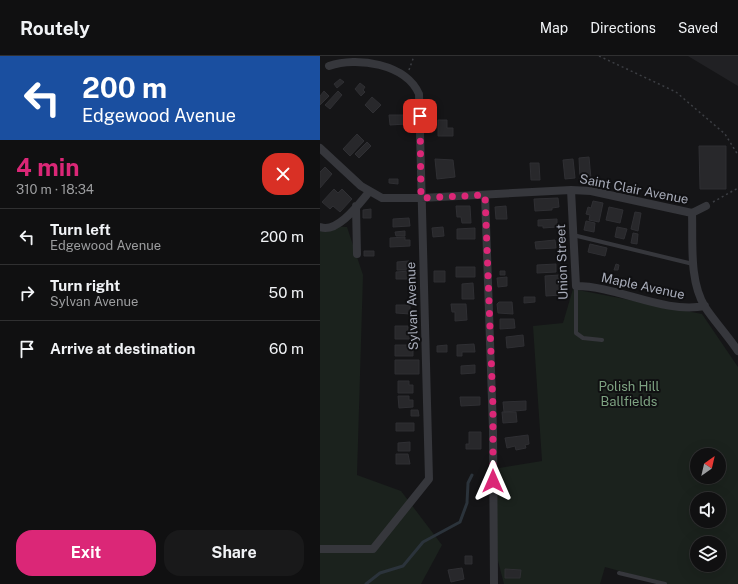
<!DOCTYPE html>
<meta charset="utf-8">
<style>
body{margin:0;font-family:"Public Sans",sans-serif;background:#19191a;color:#f1f3f6;height:100vh;display:flex;flex-direction:column;font-size:15px;white-space:nowrap}
*{box-sizing:border-box;margin:0}
p{font-size:13px;color:#9c9d9f}
.icon{flex:none;width:22px;height:22px;fill:none;stroke:currentColor;stroke-width:2;stroke-linecap:round;stroke-linejoin:round}
.map{position:relative;flex:1;overflow:hidden}
.sheet{display:flex;flex-direction:column;background:#101011;width:320px}
.sheet>*{flex:none}
.hud{background:#1a4fa0;color:#fff;overflow:hidden}
.needle{width:26px;rotate:34deg}
.tools{position:absolute;left:370px;top:392px;display:grid;gap:8px}
.tools a{display:grid;place-items:center;width:36px;height:36px;border-radius:50%;background:#101011;box-shadow:0 4px 16px #0002,0 0 0 1px #303031;font-size:20px}
.pin{position:absolute;display:grid;place-items:center;width:34px;height:34px;color:#fff;margin:-17px;border-radius:8px;box-shadow:0 2px 6px #0006}
.me{position:absolute;width:44px;margin:-22px;rotate:0deg;stroke-linejoin:round;filter:drop-shadow(0 0 3px #0008)}
.turn{display:flex;align-items:center;gap:14px;height:84px;padding:0 16px;font-size:18px}
.turn .icon{width:52px;height:52px;stroke-width:2.5}
.turn b{display:block;font-size:28px;line-height:34px}
.round{display:grid;place-items:center;flex:none;width:42px;height:42px;border-radius:16px;background:#19191a}
.overview{display:flex;align-items:center;justify-content:space-between;height:68px;padding:0 16px}
h1{font-size:24px;font-weight:700;line-height:30px;color:#db2777}
.button{display:flex;gap:8px;margin-top:auto;padding:8px 16px}
.button a{flex:1;height:46px;border-radius:16px;background:#db2777;color:#fff;font-size:16px;font-weight:700;line-height:46px;text-align:center}
.button a+a{background:#19191a;color:#f1f3f6}
ul{padding:0;list-style:none}
li{display:flex;align-items:center;gap:12px;height:56px;padding:0 16px;border-top:1px solid #303031}
li div{flex:1}
li b{display:block;font-size:15px}
li em{font-style:normal}
header{display:flex;align-items:center;gap:24px;box-sizing:border-box;height:56px;padding:0 20px;background:#101011;border-bottom:1px solid #303031}
header strong{font-size:19px}
nav{display:flex;gap:22px;margin-inline-start:auto;font-size:14px}
main{display:flex;flex:1;min-height:0}
.map>svg:first-child{display:block}
</style>
<header>
<strong>Routely</strong>
<nav><a>Map</a><a>Directions</a><a>Saved</a></nav>
</header>
<main>
<section class="sheet">
<div class="hud">
<div class="turn"><svg class="icon" aria-label="left" viewBox="0 0 24 24"><path d="M17 20v-9H6M10 6l-5 5 5 5"/></svg><div><b>200 m</b>Edgewood Avenue</div></div>
</div>
<div class="overview"><div><h1>4 min</h1><p>310 m · 18:34</p></div><a class="round" style="background:#d93025;color:#fff"><svg class="icon" aria-label="close" viewBox="0 0 24 24"><path d="M6 6l12 12M18 6L6 18"/></svg></a></div>
<ul>
<li><svg class="icon" aria-label="left" viewBox="0 0 24 24"><path d="M17 20v-9H6M10 6l-5 5 5 5"/></svg><div><b>Turn left</b><p>Edgewood Avenue</p></div><em>200 m</em></li>
<li><svg class="icon" aria-label="right" viewBox="0 0 24 24"><path d="M7 20v-9h11M14 6l5 5-5 5"/></svg><div><b>Turn right</b><p>Sylvan Avenue</p></div><em>50 m</em></li>
<li><svg class="icon" aria-label="arrive" viewBox="0 0 24 24"><path d="M6 21V4h12l-3 4 3 4H6"/></svg><div><b>Arrive at destination</b></div><em>60 m</em></li>
</ul>
<div class="button"><a>Exit</a><a>Share</a></div>
</section>
<div class="map">
<svg width="418" height="528" viewBox="0 0 418 528">
<rect width="100%" height="100%" fill="#151517"/>
<path fill="#212124" d="M368 0H418V30Z"/>
<path fill="#1b221d" fill-rule="evenodd" d="M0 170 27 171 43 219 37 419 81 435 122 489 101 528H0Z
M253 233 382 258 418 311V528H347L285 511 280 528H184L178 505 173 413 222 405 213 270 243 267ZM377 399H399V421H377ZM377 443H399V465H377ZM377 487H399V509H377Z"/>
<g fill="none" stroke-linecap="round" stroke-linejoin="round">
<path stroke="#2b333b" stroke-width="3" d="M46 528 60 517 83 510 103 486 140 466 147 447 148 427 152 419"/>
</g>
<path fill="#28282b" stroke="#2f2f33" d="M20 23 24 26 17 32 14 28Z
M40 27 45 31 43 34 45 36 41 40 35 33Z
M4 35 9 40 0 49V40Z
M18 35 22 39 10 53 5 49Z
M52 41 61 49 53 57 45 49Z
M69 59H86V68L70 69Z
M118 64H127V72H133V80H118Z
M37 78 44 85 30 100 23 93Z
M47 86 51 90 39 102 35 98Z
M379 90H406V133H380Z
M269 101 271 123H260L259 102Z
M115 103 133 104 135 121 117 123Z
M253 103 255 122 245 123 243 104Z
M210 107H219L220 124H211Z
M5 111 12 118 0 132V116Z
M69 123H78V128L69 127Z
M14 133 18 137 22 133 32 143 20 156 13 150 10 153 2 146Z
M238 142 239 151 232 152V154L215 155 214 143Z
M273 145 283 147 279 166 269 164 270 159 266 158 268 151 271 152Z
M136 150H150L151 167H142L141 161H137Z
M186 150 187 163H176L175 151Z
M289 151 303 154 300 167 286 164Z
M51 153V162H43V154Z
M315 156 321 157 318 175 311 173Z
M89 162 90 170 73 171V163Z
M237 163V171L223 172V170H218V164Z
M266 165 275 167 274 176 264 174Z
M123 171 124 180 113 181 112 172Z
M297 171 307 173 304 183 295 181Z
M155 172V183H137V173Z
M85 175V180H76L75 176Z
M313 177 318 178 317 188 311 187Z
M85 181V184H90V190L70 191V182Z
M235 184 236 192 216 193 215 186Z
M270 188 287 192 285 200 268 196Z
M44 195H54V200H44Z
M89 205 90 214H77V206Z
M236 208V216L217 217V209Z
M296 208 299 209 298 214H294Z
M136 211H155V221H136Z
M90 215V223H76V216Z
M114 215H125V226H114Z
M180 215H185V219H180Z
M239 219 241 239 226 240 225 220Z
M187 221V230L178 231 177 222Z
M153 227 154 243H142V228Z
M204 241H215V246L204 247Z
M179 246H192L193 258 178 257 177 248Z
M131 248H146L147 264 135 265V256H132Z
M76 249H90V258L76 257Z
M180 263H194L195 272 180 273Z
M75 270H88V276H93V283H75Z
M203 279 204 290 187 292 186 281Z
M154 288 155 296H142V300H137V289Z
M75 289H93V300H75Z
M127 289V296H117V290Z
M75 304H99V318H75Z
M155 309V317L141 318V310Z
M78 325H89V329H93V337H78Z
M78 340H89V344H93V351L79 352Z
M140 341H160V349L141 350Z
M206 345V354L184 356 183 346Z
M91 354H98L99 360H91Z
M182 356H196L197 366 183 367Z
M76 367H94V375H76Z
M149 376H161V393H146V388H149Z
M208 379 209 388 205 389 206 392 196 394 195 390 187 392 185 382Z
M90 386V395H78V387Z
M76 398H88L90 408H76Z
M145 500H152V508H145Z
M142 512 144 523 131 526 128 514Z
M185 513 201 514 200 522H185Z"/>
<g fill="none" stroke-linecap="round" stroke-linejoin="round">
<path stroke="#3c3e43" stroke-width="1.5" stroke-dasharray="2 3" stroke-linecap="butt" d="M279 0 356 36 405 78 418 99
M89 14 94 0
M393 146 418 132"/>
<path stroke="#36373c" stroke-width="4" d="M253 179 373 208
M256 230V277L263 282 282 284
M299 517 345 528"/>
<path stroke="#36373c" stroke-width="8" d="M0 92 41 130 62 142H101L251 134 271 135 372 157 386 150
M251 134 256 230C298 230 343 258 385 250
M165 139 173 373 174 528
M36 150 37 198
M372 157C373 187 369 225 385 251 395 266 408 280 418 295
M0 171C17 178 39 148 49 136
M0 493H53L109 423 99 38C86 8 37 0 9 10"/>
</g>
<g fill="none" stroke-linecap="round" stroke-linejoin="round">
<path stroke="#db2777" stroke-width="7" stroke-dasharray="0 12.6" d="M100 60 101 142 165 139 173 351V425"/>
</g>
<g text-anchor="middle" dominant-baseline="central" stroke-width="4" stroke-linejoin="round" paint-order="stroke">
<g font-size="13" fill="#a7abb8" stroke="#101012">
<text transform="translate(314 133) rotate(11)">Saint Clair Avenue</text>
<text transform="translate(242 206) rotate(-92)">Union Street</text>
<text transform="translate(323 230) rotate(12)">Maple Avenue</text>
<text transform="translate(92 250) rotate(-92)">Sylvan Avenue</text>
</g>
<g font-size="13" fill="#7ea382" stroke="#101012">
<text x="309" y="330">Polish Hill<tspan x="309" dy="15">Ballfields</tspan></text>
</g>
</g>
</svg>
<div class="tools">
<a><svg class="needle" viewBox="-14 -14 28 28"><path d="M0-13l5 13h-10z" fill="#e53935"/><path d="M0 13l5-13h-10z" fill="#9c9d9f"/></svg></a>
<a><svg class="icon" aria-label="sound" viewBox="0 0 24 24"><path d="M4 9h4l5-4v14l-5-4H4zM17 9q2 3 0 6"/></svg></a>
<a><svg class="icon" aria-label="layers" viewBox="0 0 24 24"><path d="M12 4l9 5-9 5-9-5zM3 14l9 5 9-5"/></svg></a>
</div>
<div class="pin" style="left:100px;top:60px;background:#d93025"><svg class="icon" aria-label="arrive" viewBox="0 0 24 24"><path d="M6 21V4h12l-3 4 3 4H6"/></svg></div>
<svg class="me" style="left:173px;top:425px" viewBox="-20 -20 40 40"><path d="M0-17L14 15 0 8-14 15z" fill="#db2777" stroke="#fff" stroke-width="4"/></svg>
</div>
</main>
